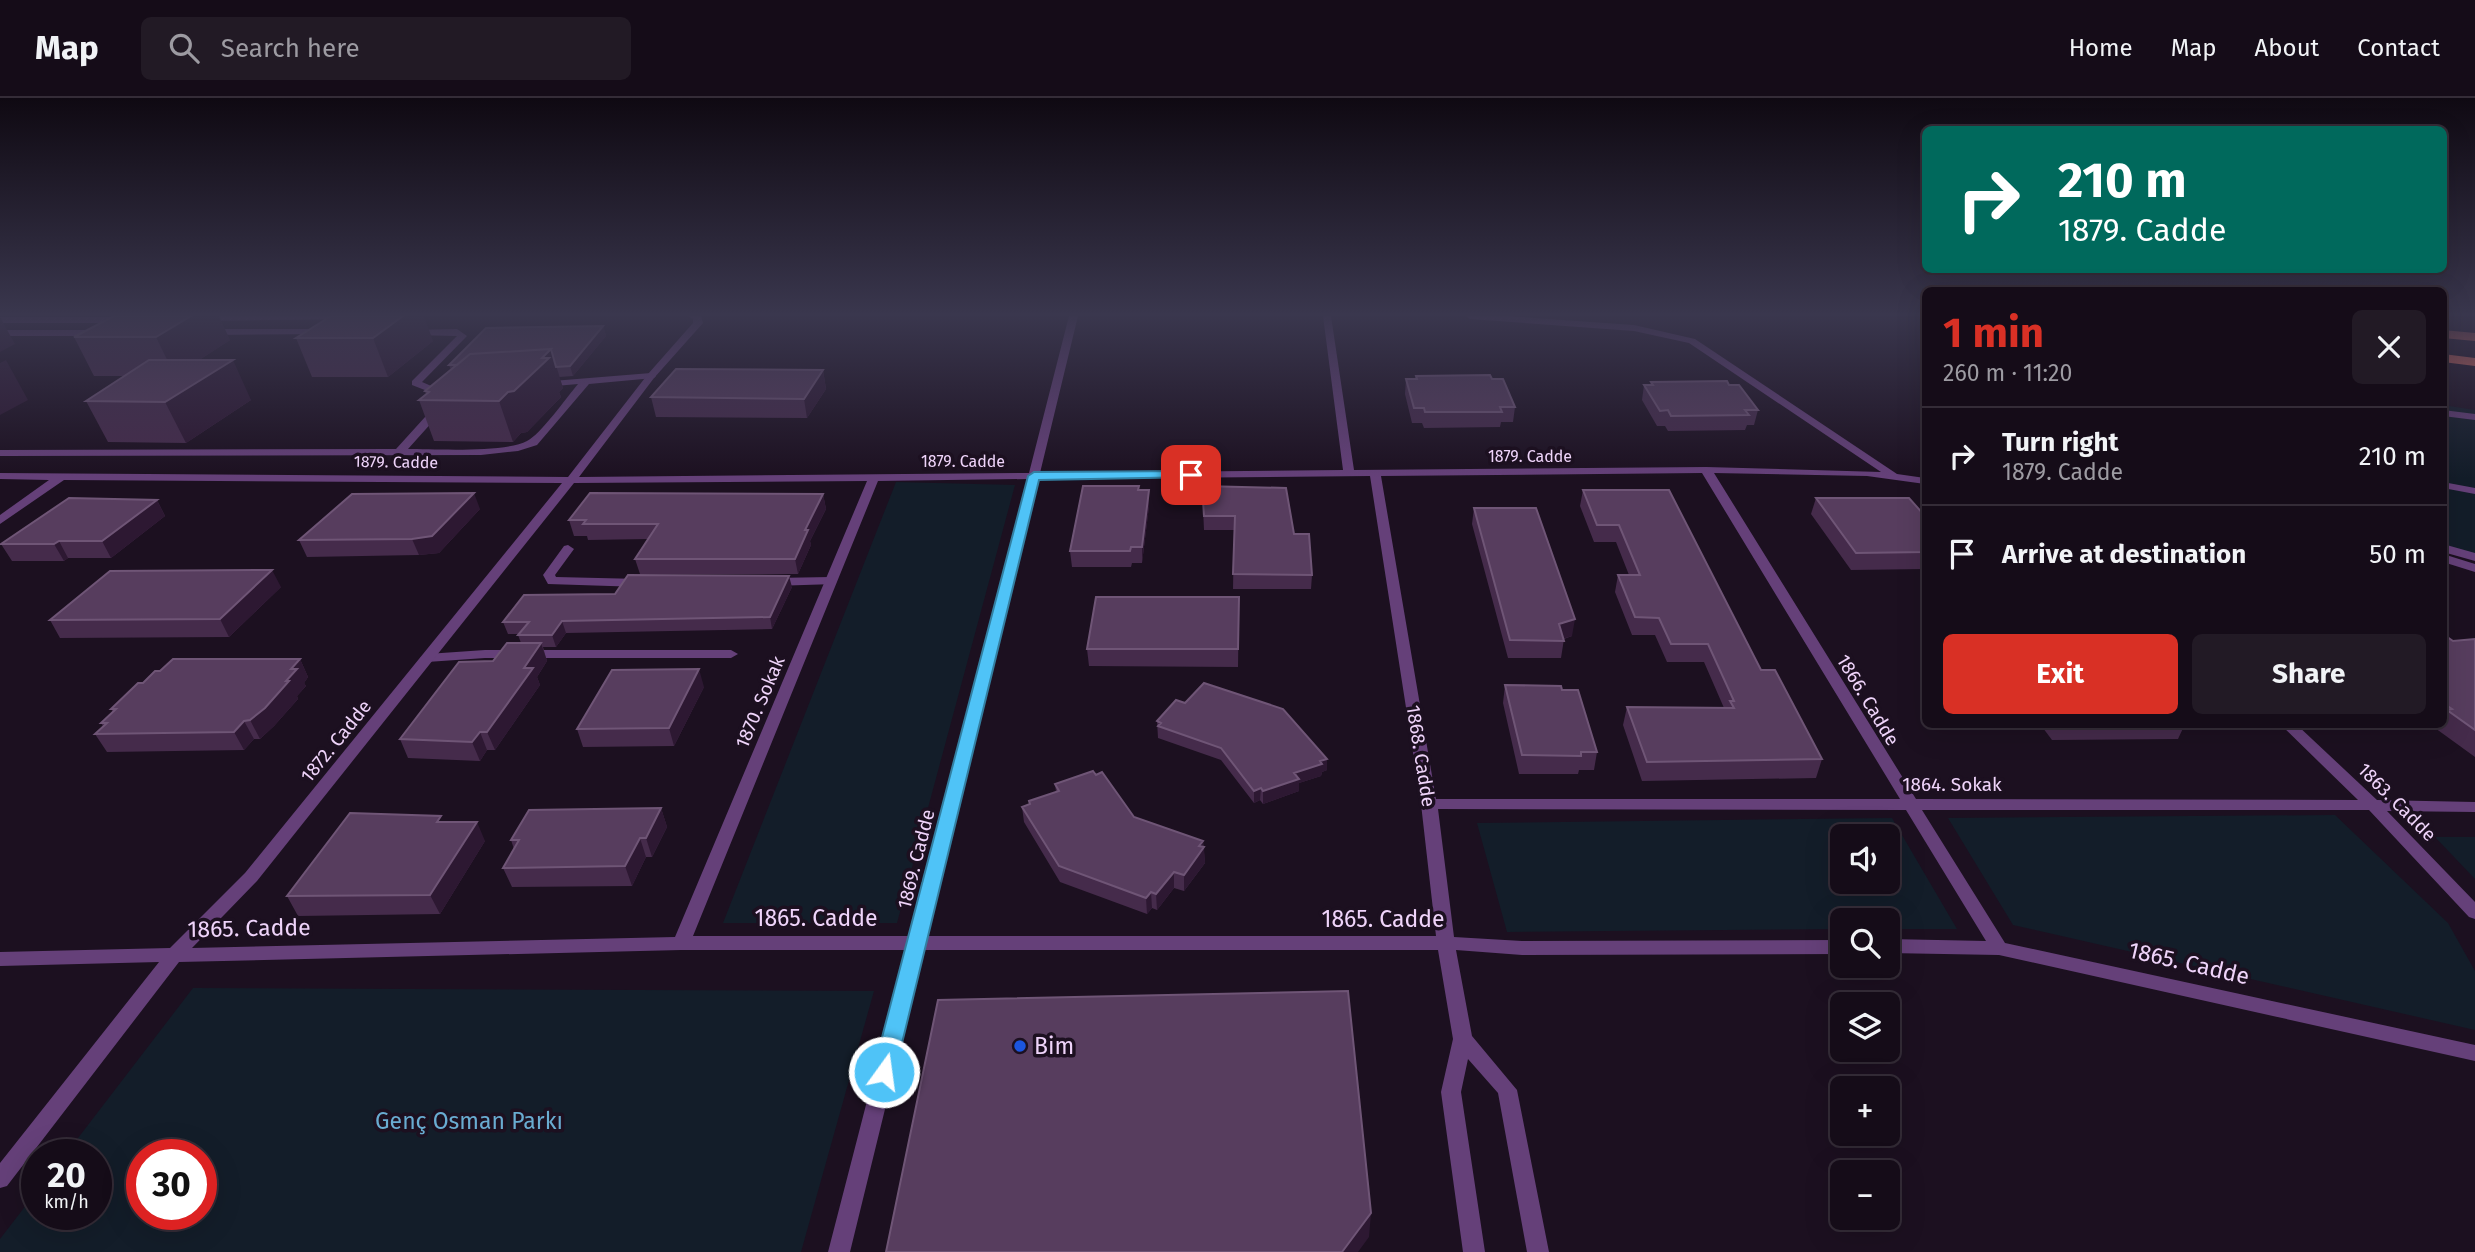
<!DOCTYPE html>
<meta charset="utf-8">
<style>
body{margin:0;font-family:"Fira Sans",sans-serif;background:#221a25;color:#f1f3f6;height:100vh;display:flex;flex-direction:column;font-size:26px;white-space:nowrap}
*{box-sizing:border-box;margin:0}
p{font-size:23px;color:#9d9ba2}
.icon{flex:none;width:38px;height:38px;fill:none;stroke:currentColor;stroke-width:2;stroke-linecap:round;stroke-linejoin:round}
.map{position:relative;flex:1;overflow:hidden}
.details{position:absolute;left:1922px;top:189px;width:525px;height:441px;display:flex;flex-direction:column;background:#150c18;border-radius:10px;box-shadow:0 7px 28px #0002,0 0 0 2px #342c37}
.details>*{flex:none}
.hud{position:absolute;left:1922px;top:28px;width:525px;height:147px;border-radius:10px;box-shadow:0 7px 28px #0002,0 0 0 2px #342c37;background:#00695c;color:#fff;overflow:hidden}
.buttons{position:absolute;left:1830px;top:726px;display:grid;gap:14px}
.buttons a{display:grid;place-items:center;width:70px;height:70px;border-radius:10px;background:#150c18;box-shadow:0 7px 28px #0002,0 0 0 2px #342c37;font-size:35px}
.speed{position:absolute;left:21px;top:1041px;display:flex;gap:14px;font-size:35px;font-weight:700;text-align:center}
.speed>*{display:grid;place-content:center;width:91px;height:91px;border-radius:50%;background:#150c18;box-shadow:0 7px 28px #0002,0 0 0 2px #342c37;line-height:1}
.speed small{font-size:18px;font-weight:400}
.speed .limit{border:10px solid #d22;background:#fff;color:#111}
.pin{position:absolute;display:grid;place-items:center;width:60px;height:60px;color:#fff;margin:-30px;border-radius:14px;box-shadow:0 4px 10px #0006}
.me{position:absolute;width:77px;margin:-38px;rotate:14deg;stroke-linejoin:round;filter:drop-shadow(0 0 5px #0008)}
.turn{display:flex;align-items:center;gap:24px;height:147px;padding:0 21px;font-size:32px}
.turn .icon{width:91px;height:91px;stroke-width:2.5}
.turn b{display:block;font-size:49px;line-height:60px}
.round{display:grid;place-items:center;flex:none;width:74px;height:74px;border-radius:10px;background:#221a25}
.head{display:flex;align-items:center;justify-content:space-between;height:119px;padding:0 21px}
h1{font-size:42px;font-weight:700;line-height:52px;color:#d93025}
.button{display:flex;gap:14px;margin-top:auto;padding:14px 21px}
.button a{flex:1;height:80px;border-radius:10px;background:#d93025;color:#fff;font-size:28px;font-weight:700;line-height:80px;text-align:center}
.button a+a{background:#221a25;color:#f1f3f6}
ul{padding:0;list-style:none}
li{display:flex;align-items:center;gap:21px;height:98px;padding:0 21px;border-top:2px solid #342c37}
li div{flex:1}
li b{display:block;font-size:26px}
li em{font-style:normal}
header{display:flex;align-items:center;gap:42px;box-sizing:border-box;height:98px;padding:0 35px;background:#150c18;border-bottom:2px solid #342c37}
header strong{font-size:33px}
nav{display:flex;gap:38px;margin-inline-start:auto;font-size:24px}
.search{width:490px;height:63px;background:#221a25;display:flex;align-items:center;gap:18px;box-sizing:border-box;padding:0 24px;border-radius:10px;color:#9d9ba2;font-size:26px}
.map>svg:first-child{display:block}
</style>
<header>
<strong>Map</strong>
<div class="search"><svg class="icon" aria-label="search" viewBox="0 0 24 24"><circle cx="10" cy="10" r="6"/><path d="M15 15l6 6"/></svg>Search here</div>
<nav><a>Home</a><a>Map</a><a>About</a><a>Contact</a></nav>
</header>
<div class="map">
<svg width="2475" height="1154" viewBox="0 0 2475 1154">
<rect width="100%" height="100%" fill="#1c1020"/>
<path fill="#131d29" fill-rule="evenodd" d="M2443 307 2475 312V462L2443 453Z
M896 384 1015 387 897 825H723Z
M2335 717 2448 825 2475 873V932L2013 827 1948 720Z
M1892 720 1957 831H1888V822H1843V831L1507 834 1477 725ZM1843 738H1888V784H1843Z
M2435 739H2475V781Z
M193 890 874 893 801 1154H0V1141L37 1093V1116H96V1057H65ZM142 1057H201V1116H142Z"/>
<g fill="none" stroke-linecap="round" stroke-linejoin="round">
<path fill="#654079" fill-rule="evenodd" d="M325 231 328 232V236L209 237 204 234 209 231Z
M457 231 467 238 422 284 436 290H451V294L435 296 412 287V283L457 238 412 237 409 236V232Z
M0 232H101L106 235 101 238H0Z
M651 275 656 278 654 280 589 286 537 347 518 353 481 357 0 358V352L396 351 435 308 439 307 444 310 443 312 408 351C435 351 505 355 527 343 540 337 567 299 578 286L544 289 540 288V284Z
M2443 312 2475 316V322L2443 318Z
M2443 384 2475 390V396L2443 390Z
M2443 446 2475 455V463L2443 454Z
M568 447 574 451 555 477 556 479 641 481 647 485 641 489 548 486 543 477 564 448Z
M831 479 837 483 835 486 773 488 767 484 773 480Z
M485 552H731L738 556 731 560H485L427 564 420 560 427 556Z"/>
<path fill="#654079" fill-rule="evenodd" d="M201 218H364L360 221 204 223 201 222Z
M688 218H701L703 225 654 280 579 379 1029 375 1069 218H1078L1040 375 1343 372 1323 218H1331L1354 372 1706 369 1881 374 1689 245 1634 233 1470 221 1466 218H1508L1634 227 1695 241 1897 376 1925 380V386L1867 378 1714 375 1916 701 2358 702 2280 626H2296L2377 702 2475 704V714L2387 713 2475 804V821L2469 819 2369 712H1922L2005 845 2475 947V963L1999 857 1888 855V841L1986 843 1906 712 1438 711 1454 839 1522 843 1843 842V856L1522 857 1456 852 1472 938 1517 992 1549 1154H1527L1498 995 1468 961 1461 994 1485 1154H1463L1441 994 1453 941 1438 852H924L850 1154H828L906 852H681L179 864 7 1088 0 1090V1065L159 864 0 868V854L170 850 245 775 562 385 64 382 0 426V417L49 382 0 381V375L568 379 648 276 693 225V221ZM1702 375 1900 701H1436L1381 378ZM1370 378 1421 706 1436 838H927L1039 381ZM1027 381 909 838H693L878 383ZM867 383 675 839 192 850 257 783 574 385Z
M0 219H124L129 222 124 225H0Z
M2443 456 2475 466V474L2443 464Z"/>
<path fill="#eb6f5d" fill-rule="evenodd" d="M2443 232 2475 235V243L2443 240Z
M2443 256 2475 260V268L2443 264Z"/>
</g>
<path fill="#452b4b" d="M114 218 230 242 199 262 251 302 186 345 108 344 86 303 125 278H94L74 239Z
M331 218 433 243 388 279H312L296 240Z
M603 228 606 238 573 278 559 279 563 290 559 294 561 299 527 334 521 335 513 344 434 343 419 302 426 296 425 293 451 272 449 267Z
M823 272 826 291 807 320 656 319 651 299Z
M1416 278 1492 281 1515 309 1513 324H1501L1500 329 1424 330 1422 325H1412L1405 296 1406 281H1415Z
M1651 284 1729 287 1758 312 1754 327H1747L1745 332 1668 333 1665 328H1657L1642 302 1644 287H1650Z
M1139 388V392H1149V408L1142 465H1132L1131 469H1072L1070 453Z
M1202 388 1294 436 1312 477 1311 491H1233L1234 432H1204Z
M1583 392H1669L1761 572 1822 661 1816 680 1642 683 1623 627 1627 609 1724 610 1704 564H1667L1655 537H1632L1615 494 1618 477H1629L1616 444H1594L1580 408Z
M823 396 826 411 810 443 811 447 798 476H640L635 461 648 441 588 442 587 438H574L569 422Z
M1816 400 1925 418V471L1851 472 1811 416Z
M157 402 165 418 111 460H68L64 463H12L1 446Z
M1474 410 1572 538 1564 541 1561 560H1508L1472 426Z
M480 411 439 455 419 457 307 459 299 442Z
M281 489 229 539 60 540 50 522Z
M792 489 772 531 566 535 556 549H543L547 563 537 579 540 587 495 652H487L480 663 408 660 400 641 493 563 521 545 518 537 520 536H508L503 524 615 496Z
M1239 499 1238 569 1089 568 1087 551Z
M2443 536 2453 543 2475 541V659L2435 630 2437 628 2435 626H2443Z
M300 561 308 579 304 585 306 588 297 598 298 601 274 628 260 641H254L244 652 107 654 95 636 103 628 101 625 113 614 111 611 143 585Z
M1505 587 1562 592 1597 654 1594 672H1579L1578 676H1519L1503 605Z
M704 589 674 648 583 649 577 631Z
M1157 623 1327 672 1322 674 1321 678 1299 685V693L1263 706 1260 702 1254 705 1221 662 1158 640Z
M2040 626H2185L2178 641 2052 642Z
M1055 686 1134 719 1203 743 1205 765 1184 793 1174 790 1157 812 1152 810 1147 816 1060 784 1024 724 1022 709 1029 706V703L1056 694Z
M661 710 667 729 652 759H646L632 788 512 789 503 770 514 751 511 742Z
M443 724 485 743 440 816 298 818 287 798Z"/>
<path fill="#2d1832" d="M191 218H219L230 242 175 278 156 239Z
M403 218H424L433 243 388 279 373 240Z
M0 219 15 246 0 254Z
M603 228 606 238 573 278 570 268Z
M551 251 563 290 559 294 561 299 527 334 521 335 513 344 499 303Z
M6 262 28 302 0 317V265Z
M233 262 251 302 186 345 165 304Z
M823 272 826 291 807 320 804 301Z
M1149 392V408L1142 465V449Z
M474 395 480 411 439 455 419 457 412 441Z
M823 396 826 411 810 443 811 447 798 476 795 461 805 432Z
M157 402 165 418 111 460 102 443Z
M59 443 68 460 64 463 54 446Z
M272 472 281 489 229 539 220 521Z
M789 478 792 489 772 531 770 519Z
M1575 521 1572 538 1559 542V526Z
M562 523 566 535 556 549 552 537Z
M541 545 547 563 537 579 540 587 495 652 487 634 524 570Z
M300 561 308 579 304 585 306 588 297 598 298 601 274 628 260 641 250 622 286 583 291 571Z
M699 571 704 589 674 648 669 630Z
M244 623 254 641 244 652 234 634Z
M480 634 487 652 480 663 472 644Z
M1327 661V672L1322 674 1321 678 1299 685V693L1263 706V693L1294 675Z
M1261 690 1260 702 1254 705V693Z
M661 710 667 729 652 759 646 740Z
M477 724 485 743 440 816 430 797Z
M640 740 646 759 632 788 625 768Z
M1203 743V751L1204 749 1205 765 1184 793V777L1199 748Z
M1174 774V790L1157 812 1156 796Z
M1151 794 1152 810 1147 816 1146 800Z
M1371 1115 1369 1139 1358 1154H1342Z"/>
<path fill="#573d5e" stroke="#6f5576" stroke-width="2" d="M114 218H191L156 239H74Z
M331 218H403L373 240H296Z
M603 228 570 268 556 269 551 251 470 256 457 267H449L486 230Z
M551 251 542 260H549L514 293 508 294 499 303 419 302 429 294 425 293 470 256Z
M149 262H233L165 304 86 303Z
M676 271 823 272 804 301 651 299Z
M1490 277 1492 281H1503L1515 309H1500L1502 314H1425L1424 310H1414L1406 281H1417L1416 278Z
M1727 283 1729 287H1739L1758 312H1745L1749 317 1671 318 1668 312 1660 313 1644 287H1653L1651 284Z
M1083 388H1139L1138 392H1149L1142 449H1131L1130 453H1070Z
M1202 388 1286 390 1294 436H1309L1312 477 1233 476 1235 418H1204Z
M1583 392H1669L1761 572H1775L1822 661 1647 664 1627 609 1734 610 1730 603H1734L1708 546H1671L1659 520 1635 519 1618 477H1640L1619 427H1597Z
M474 395 432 438 412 441 299 442 352 396Z
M590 395 823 396 805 432H808L795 461H635L658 426H583L586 422H569Z
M69 400 157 402 102 443H59L54 446H1Z
M1816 400H1909L1925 418V454L1856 455Z
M1474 410H1536L1575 521 1559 526 1564 543 1510 542Z
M272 472 220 521 50 522 110 473Z
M628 477 789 478 770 519 562 523 552 537H518L529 524H503L524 497 615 496Z
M1096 499H1239L1238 551H1087Z
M2443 536 2453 543 2475 541V632L2447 612 2452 611 2443 605Z
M507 545H541L524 570H533L487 634H480L472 644 400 641 459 564 493 563Z
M173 561H300L291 571H297L286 583H289L265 610 250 622 244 623 234 634 95 636 107 625H101L116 611H111L138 585H143L155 573H160Z
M699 571 669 630 577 631 612 572Z
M1204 585 1283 611 1327 661 1320 663 1322 666 1294 675 1299 681 1263 693 1261 690 1254 693 1221 650 1158 628 1161 625 1157 623 1176 602 1185 605Z
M1505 587 1561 588 1562 592H1578L1597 654H1581V658L1522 657Z
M1093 673 1096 677 1102 674 1134 719 1203 743 1199 748 1204 749 1184 777 1174 774 1156 796 1151 794 1146 800 1059 768 1022 709 1030 706 1029 703 1059 693 1055 686Z
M661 710 646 740H640L625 768 503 770 519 742H511L529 712Z
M350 715 441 718 437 724H477L430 797 287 798Z
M1348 893 1371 1115 1342 1154H886L938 902Z"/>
<linearGradient id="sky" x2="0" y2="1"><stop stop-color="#0f0912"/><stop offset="0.57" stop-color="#3a374e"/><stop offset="1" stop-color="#3a374e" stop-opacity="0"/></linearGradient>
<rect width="2475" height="380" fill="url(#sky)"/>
<path fill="#4fc3f7" stroke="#337fa1" stroke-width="2" d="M1191 373 1198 377 1196 379 1039 382 895 974 892 980 884 983 876 980 873 974 1028 378 1034 374Z"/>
<circle fill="#1b55de" stroke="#1c1020" stroke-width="2.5" cx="1020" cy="948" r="7"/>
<g text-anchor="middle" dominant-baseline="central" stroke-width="7" stroke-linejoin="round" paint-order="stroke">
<g font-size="16" fill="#efd4fa" stroke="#1c1020">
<text x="1530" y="358">1879. Cadde</text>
<text x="963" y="363">1879. Cadde</text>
<text transform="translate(396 364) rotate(1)">1879. Cadde</text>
</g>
<g font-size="19" fill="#efd4fa" stroke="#1c1020">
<text transform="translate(1868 602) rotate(59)">1866. Cadde</text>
<text transform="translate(760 604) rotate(-67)">1870. Sokak</text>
<text transform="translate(336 643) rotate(-51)">1872. Cadde</text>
<text transform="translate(1421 658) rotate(81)">1868. Cadde</text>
<text x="1952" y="686">1864. Sokak</text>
<text transform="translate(2397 704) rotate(45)">1863. Cadde</text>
<text transform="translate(916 761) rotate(-76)">1869. Cadde</text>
</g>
<g font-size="23" fill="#efd4fa" stroke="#1c1020">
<text x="816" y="820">1865. Cadde</text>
<text x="1383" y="821">1865. Cadde</text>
<text transform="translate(249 830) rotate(-1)">1865. Cadde</text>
<text transform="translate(2189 865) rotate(13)">1865. Cadde</text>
</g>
<g font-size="23" fill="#efd4fa" stroke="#1c1020" text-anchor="start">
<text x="1034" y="948">Bim</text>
</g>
<g font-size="23" fill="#69acd1" stroke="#1c1020">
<text x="469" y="1023">Genç Osman Parkı</text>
</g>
</g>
</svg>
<div class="buttons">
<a><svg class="icon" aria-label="sound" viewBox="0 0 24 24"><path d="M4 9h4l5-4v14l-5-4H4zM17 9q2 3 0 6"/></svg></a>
<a><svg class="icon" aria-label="search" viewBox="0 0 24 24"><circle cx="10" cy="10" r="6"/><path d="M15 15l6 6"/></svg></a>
<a><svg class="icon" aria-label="layers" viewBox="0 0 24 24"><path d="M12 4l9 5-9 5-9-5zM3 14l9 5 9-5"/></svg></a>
<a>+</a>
<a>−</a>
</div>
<div class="speed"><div>20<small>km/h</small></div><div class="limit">30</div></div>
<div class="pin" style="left:1191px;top:377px;background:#d93025"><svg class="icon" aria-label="arrive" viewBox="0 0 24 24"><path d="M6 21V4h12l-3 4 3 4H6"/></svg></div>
<svg class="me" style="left:884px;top:974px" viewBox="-20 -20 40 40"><circle r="17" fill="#4fc3f7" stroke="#fff" stroke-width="3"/><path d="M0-11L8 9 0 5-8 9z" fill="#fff"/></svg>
<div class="hud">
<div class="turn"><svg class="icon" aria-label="right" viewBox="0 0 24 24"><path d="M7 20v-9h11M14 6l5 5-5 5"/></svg><div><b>210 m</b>1879. Cadde</div></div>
</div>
<section class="details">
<div class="head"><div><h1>1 min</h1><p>260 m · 11:20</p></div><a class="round"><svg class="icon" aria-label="close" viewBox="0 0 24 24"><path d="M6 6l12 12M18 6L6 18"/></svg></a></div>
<ul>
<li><svg class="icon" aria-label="right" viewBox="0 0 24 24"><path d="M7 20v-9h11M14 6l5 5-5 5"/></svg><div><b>Turn right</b><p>1879. Cadde</p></div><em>210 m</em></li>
<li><svg class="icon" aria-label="arrive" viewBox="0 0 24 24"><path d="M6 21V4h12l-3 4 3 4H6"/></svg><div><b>Arrive at destination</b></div><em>50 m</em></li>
</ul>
<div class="button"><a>Exit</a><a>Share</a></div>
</section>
</div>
